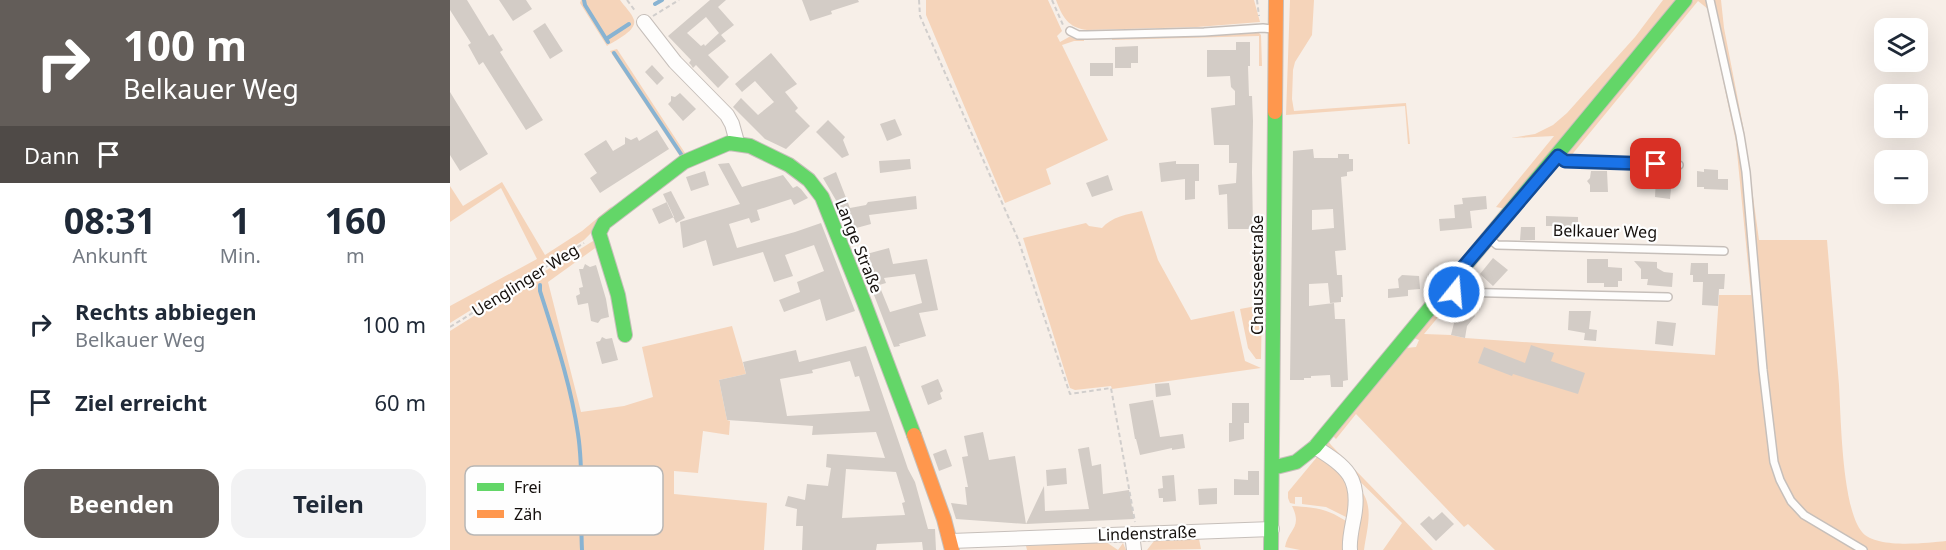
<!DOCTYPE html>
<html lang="de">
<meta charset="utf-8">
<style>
body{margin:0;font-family:"Noto Sans",sans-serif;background:#f2f2f3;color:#1f2937;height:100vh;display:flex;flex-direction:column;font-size:22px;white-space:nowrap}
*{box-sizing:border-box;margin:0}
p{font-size:20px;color:#747a83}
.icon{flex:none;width:33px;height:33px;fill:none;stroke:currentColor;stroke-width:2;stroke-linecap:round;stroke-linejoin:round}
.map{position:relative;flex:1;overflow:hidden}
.panel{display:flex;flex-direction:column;background:#fff;width:450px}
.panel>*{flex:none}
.top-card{background:#635d59;color:#fff;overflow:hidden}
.tools{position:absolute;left:1424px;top:18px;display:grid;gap:12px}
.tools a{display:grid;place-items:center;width:54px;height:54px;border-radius:12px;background:#fff;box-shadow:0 6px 24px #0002;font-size:30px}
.pin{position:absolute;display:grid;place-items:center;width:51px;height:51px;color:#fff;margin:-26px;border-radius:12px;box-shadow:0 3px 9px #0006}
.me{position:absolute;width:66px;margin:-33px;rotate:17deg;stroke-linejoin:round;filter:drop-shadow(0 0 4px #0008)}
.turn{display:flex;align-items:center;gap:21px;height:126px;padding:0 24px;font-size:27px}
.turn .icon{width:78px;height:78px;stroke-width:2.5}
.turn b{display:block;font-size:42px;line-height:51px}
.then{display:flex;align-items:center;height:57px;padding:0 24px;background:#0003;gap:12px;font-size:22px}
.eta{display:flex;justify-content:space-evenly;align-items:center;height:102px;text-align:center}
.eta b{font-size:36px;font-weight:700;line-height:42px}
.primary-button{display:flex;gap:12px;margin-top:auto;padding:12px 24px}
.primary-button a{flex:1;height:69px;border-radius:18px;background:#635d59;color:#fff;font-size:24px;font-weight:700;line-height:69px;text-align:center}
.primary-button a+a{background:#f2f2f3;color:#1f2937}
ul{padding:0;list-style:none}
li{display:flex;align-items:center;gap:18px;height:78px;padding:0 24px}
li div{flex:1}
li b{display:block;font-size:22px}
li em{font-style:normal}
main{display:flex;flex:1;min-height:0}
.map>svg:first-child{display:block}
</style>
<main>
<section class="panel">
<div class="top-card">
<div class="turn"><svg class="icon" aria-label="right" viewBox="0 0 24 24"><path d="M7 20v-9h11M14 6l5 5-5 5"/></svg><div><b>100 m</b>Belkauer Weg</div></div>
<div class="then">Dann<svg class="icon" aria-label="arrive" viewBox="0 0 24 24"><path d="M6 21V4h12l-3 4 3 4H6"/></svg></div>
</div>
<div class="eta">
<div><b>08:31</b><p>Ankunft</p></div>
<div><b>1</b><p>Min.</p></div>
<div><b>160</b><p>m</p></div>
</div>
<ul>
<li><svg class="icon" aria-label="right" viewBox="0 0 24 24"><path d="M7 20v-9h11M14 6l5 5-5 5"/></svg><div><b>Rechts abbiegen</b><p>Belkauer Weg</p></div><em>100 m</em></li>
<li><svg class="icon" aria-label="arrive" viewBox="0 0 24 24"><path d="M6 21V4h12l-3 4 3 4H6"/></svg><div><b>Ziel erreicht</b></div><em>60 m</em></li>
</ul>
<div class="primary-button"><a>Beenden</a><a>Teilen</a></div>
</section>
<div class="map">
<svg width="1496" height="550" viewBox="0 0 1496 550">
<rect width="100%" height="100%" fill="#f7efe8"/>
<path fill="#f5d4ba" d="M131 0H170C174 6 182 13 184 20 187 31 164 41 157 46L130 3Z
M476 0H598L612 31 607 36 610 42 619 37 634 38V41H624L612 45 658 140 596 169 601 184 555 203 476 15Z
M606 0H804L810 22 747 27 637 30C618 28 612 16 606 0Z
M840 0H864L862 35 845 62 843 70 842 99 844 111 956 103 960 144H958L955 106 836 115Z
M1213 0H1231L1056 209 1046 207 1104 136 1061 138 1085 134 1103 125 1117 113 1185 37Z
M1241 0H1257L1287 138 1296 195 1320 458C1322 465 1323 474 1326 481 1339 516 1377 532 1407 550H1045L1018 524 1014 527 906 414 886 439 883 436 956 348 966 347 969 340 964 338 985 313 989 316 974 334 1001 335 1015 338 1265 355 1269 295H1301L1286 142 1258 9 1248 1 1120 157 1116 156Z
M1264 0H1271L1274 28 1294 131 1309 240H1377C1381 288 1385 337 1389 385 1391 419 1392 508 1412 532 1426 549 1476 543 1496 541V550H1418L1360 515 1339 495 1328 467 1313 343 1299 174Z
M807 31 811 35 812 66H809V36L662 40V38L772 34Z
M167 49 235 153 231 158 160 51Z
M52 182 95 255 132 231 162 206 143 231 134 240 0 323V306L87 259 51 188 0 222V186L13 206Z
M692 211 708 260 741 320 784 311 795 361 811 368 662 389 661 386 625 390 620 388 573 238 636 223 639 226 652 228C661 217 678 214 692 211Z
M143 241 148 246 98 282 131 412 174 406 203 397 192 347 282 326 296 374 269 380 277 420 280 421 279 435 253 431 248 473 224 471V494L317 503 314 550H0V331Z
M812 305 811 359H806L798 348 790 309Z
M879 442 881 445 983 550H933L952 523 875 447Z
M867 457C900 468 900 489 900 519L876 507 852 504V497H845V504L840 503 838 498V492Z
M909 488C925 505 917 528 914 550H903Z
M842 506C869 508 876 508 899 523L894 550H850L835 547C838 529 853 528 842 506Z
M749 539 751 549 697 550 704 541Z
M656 542 668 550 673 543 676 550H577L576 546Z"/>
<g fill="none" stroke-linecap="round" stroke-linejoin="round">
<path stroke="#88b3d2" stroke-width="4" d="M134 0 135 5 158 42
M205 4 212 0
M156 39 179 24
M164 53 231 154
M90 285V291C105 338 121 385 128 434 134 472 130 512 132 550"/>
</g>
<path fill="#d3ccc6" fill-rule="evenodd" d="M0 0H17L39 36 43 34 53 50 50 52 93 120 76 130 33 62 29 65 18 45 21 43 0 10Z
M49 0H76L82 9 63 21Z
M260 0H276L268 7 284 25 271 35 276 41 258 55 279 77 268 88 246 65 243 68 241 65 239 63 241 60 218 36ZM256 17 269 33 255 46 254 44 251 46 237 33Z
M352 0H408L409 2 381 11 382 14 360 21Z
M95 23 113 51 100 59 83 31Z
M786 42H800V66H798L799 96H802L803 121 802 172 803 229H778L777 194 769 195 768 185 786 183 787 163H779V145H764L761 108 785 105V91L781 87 780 76 757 77V50H786Z
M688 46V63H681V68H665V47Z
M321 53 347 84 335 92 348 108 345 111 360 126 336 149 315 139 283 107 291 98 308 115 324 102 305 81 292 92 285 84Z
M640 63H663V76H640Z
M202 65 214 78 207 85 195 72Z
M0 92 38 154 10 171 0 155Z
M230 93 246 109 233 121 218 104 221 101V96L225 97Z
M445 119 452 135 437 141 430 124Z
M378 120 395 137 393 140 399 155 392 158 366 132Z
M207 130 219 149 150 193 140 178 147 173 134 154 156 140 163 151 175 144V137L181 140 187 137 189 141Z
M863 149 864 158H888V154H899V159H903V171L897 172V176L891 177 896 250 885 251 887 275H892L893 297H891V302L880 303 878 283 859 284V306L884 303 885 319H895L898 380 893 381V387H881L880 375 861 376V378H854V380H840L843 151ZM883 209 884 228 862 230V210Z
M460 159 461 169 430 173 429 161Z
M726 161V164H749V181H745V199L735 200V179L711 182 709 163Z
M279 163 292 187 333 175 343 188 347 186 351 189 358 198 344 205 341 199 307 210 310 220 301 223 299 218 279 224 287 248 345 232 371 223 405 311 376 321 370 299 334 312 329 300 350 292 347 282 374 271 364 245 335 255 343 276 324 282 313 252 263 266 256 240 233 248 230 222 290 204 268 164Z
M1254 169 1268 170V179H1278V190L1254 189V187H1247V171L1254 172Z
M255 171 259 185 241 191 236 177Z
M1141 171H1157L1158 192H1140V185L1137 181 1140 178Z
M386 172 400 208 416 205 418 202 466 196 467 209 419 215 421 224 399 230 387 202 373 178Z
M658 175 663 190 642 197 636 183Z
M1206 178 1222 179 1220 199 1205 197Z
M221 191 235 218 226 223 213 194Z
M1036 196 1037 209 1020 211 1022 228 990 231 989 219 1005 218 1004 205 1013 204 1012 198Z
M217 202 224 217 209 224 202 209Z
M1096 216 1128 217V236L1105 235V226H1096Z
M1071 227H1085V240H1070Z
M439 248 443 264 477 259 488 310 469 313 476 336 449 344 450 346 444 347 409 256ZM465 274 472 303 440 312 429 285 436 283 434 278Z
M1043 258 1058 270 1043 286 1030 274Z
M1137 259H1158V267L1172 268V281H1168V287H1154V283H1137Z
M1184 261 1207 262V268L1214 272 1223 273 1222 287 1197 285 1198 279H1191V269Z
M1241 263H1258V274H1275L1274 289H1269L1268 306 1252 305 1253 282H1243V275H1240Z
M135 264 140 267 146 265 156 299 159 317 151 319 148 323 141 321 138 303 128 305 126 296 130 294 129 288 133 287 129 269H133Z
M952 275 969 276 970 289 958 290V296L938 298V289L949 288 948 279Z
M1009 303 1025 316 1017 326 1015 338 1001 335Z
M1119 311H1141L1139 329 1147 330 1146 341 1134 340 1135 333 1118 330Z
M1207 321 1226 323 1223 346 1205 344Z
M152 337 156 339 162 338 168 360 152 364 146 342 150 341Z
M1081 345 1104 353 1101 361 1135 373 1128 394 1063 374 1062 376 1028 363 1034 347 1075 363Z
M416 346 458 469 465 482 478 529H485L486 550H473L472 542 427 544 426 550H352L353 526H346L347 509 335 506 338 496 355 500 357 484 378 486 381 468 376 467 377 454 435 458 426 432 362 435 363 426 277 420 269 380 296 374 293 362 346 350 349 362ZM400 361 405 377 409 376 420 411 337 416 330 379 363 373 362 370ZM396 469 446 472 455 502 452 503 455 515 392 518Z
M488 379 493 391 490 393 492 399 478 405 471 386Z
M719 383 721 395 706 397 705 384Z
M703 400 710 437 733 434 735 448 722 450V448L690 455 686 439H685L679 404Z
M782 403H799V423H794V439L779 442V423H782Z
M533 432 539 460 565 456 576 524 594 486 595 511 639 509 628 449 639 447 642 466 651 464 653 494 679 490 684 519 576 524 506 519 501 503 517 505 515 487H518L512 457 518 456 514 436Z
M496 449 502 466 489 471 483 454Z
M616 468 617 484 597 486 596 470Z
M798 471H809V495H784V479L798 480Z
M724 475 726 501 713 502V498H709L708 489 713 488 712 476Z
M767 488V504L749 505 748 489Z
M992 512 1004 524 986 541 970 524 979 516 983 520Z"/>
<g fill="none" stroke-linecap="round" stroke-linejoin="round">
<defs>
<path id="lane" d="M1260 0 1290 135 1296 172 1313 370 1324 462 1330 480 1341 501 1354 515 1413 550
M620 31 628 35H637L754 32 813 28 823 29
M1108 156 1115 161 1229 165
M1040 239 1047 245 1274 251
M999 288 1004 292 1218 297"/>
<path id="street" d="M194 22 225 62 277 115 282 124 287 142
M865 447C897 467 911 478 904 517 902 528 899 539 900 550
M682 534 684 550
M501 541 822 529"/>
<path id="fast" d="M175 335 168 295 149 233 154 223 234 162 279 143 300 146 339 165 359 180 372 197 414 302 464 435
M822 468 846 462 865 447 1235 0
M821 550 825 112"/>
<path id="slow" d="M825 112 826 0
M464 435 494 519 502 550"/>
</defs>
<use href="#lane" stroke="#c6bfba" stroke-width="10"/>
<use href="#street" stroke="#c6bfba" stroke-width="16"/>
<use href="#fast" stroke="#c6bfba" stroke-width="16"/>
<use href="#slow" stroke="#c6bfba" stroke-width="16"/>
<path stroke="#d1cecc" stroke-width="2" stroke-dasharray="4.5 3" stroke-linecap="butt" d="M177 0 186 12
M469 0 470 16 568 239 620 394 661 388 685 522
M602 0 613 25
M807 0 809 16
M203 16 229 0
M0 327 134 243"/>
<use href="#lane" stroke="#fefdfc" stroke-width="7"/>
<use href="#street" stroke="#fefdfc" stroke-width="14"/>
<use href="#fast" stroke="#63d668" stroke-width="14"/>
<use href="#slow" stroke="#ff974d" stroke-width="14"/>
</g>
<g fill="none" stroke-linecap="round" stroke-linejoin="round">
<defs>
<path id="route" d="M1004 292 997 286 1108 156 1115 161 1206 164"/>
</defs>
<use href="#route" stroke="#114b97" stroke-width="15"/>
<use href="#route" stroke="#1a73e8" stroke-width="10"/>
</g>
<g text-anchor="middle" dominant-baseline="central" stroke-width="4.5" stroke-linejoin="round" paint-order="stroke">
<g font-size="16" fill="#140f0c" stroke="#fefefe">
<text transform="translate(1155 231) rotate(1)">Belkauer Weg</text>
<text transform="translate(409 246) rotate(68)">Lange Straße</text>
<text transform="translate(807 275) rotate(-90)">Chausseestraße</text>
<text transform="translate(75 280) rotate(-32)">Uenglinger Weg</text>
<text transform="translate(697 533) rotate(-2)">Lindenstraße</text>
</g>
</g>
<rect x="15" y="466" width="198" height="69" rx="9" fill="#fefefe" stroke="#b8b6b5" stroke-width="1.5"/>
<rect x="27" y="483" width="27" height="8" fill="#63d668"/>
<rect x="27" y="510" width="27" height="8" fill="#ff974d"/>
<g font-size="16" fill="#140f0c">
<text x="64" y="493">Frei</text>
<text x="64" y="520">Zäh</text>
</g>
</svg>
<div class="tools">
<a><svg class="icon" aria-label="layers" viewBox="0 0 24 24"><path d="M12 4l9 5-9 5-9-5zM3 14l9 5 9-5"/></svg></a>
<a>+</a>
<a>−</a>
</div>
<div class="pin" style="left:1206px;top:164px;background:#d93025"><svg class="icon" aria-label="arrive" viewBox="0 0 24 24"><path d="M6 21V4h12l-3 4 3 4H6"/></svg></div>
<svg class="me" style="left:1004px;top:292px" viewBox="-20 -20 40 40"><circle r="17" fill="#1a73e8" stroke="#fff" stroke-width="3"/><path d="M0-11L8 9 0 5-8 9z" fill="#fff"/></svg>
</div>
</main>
